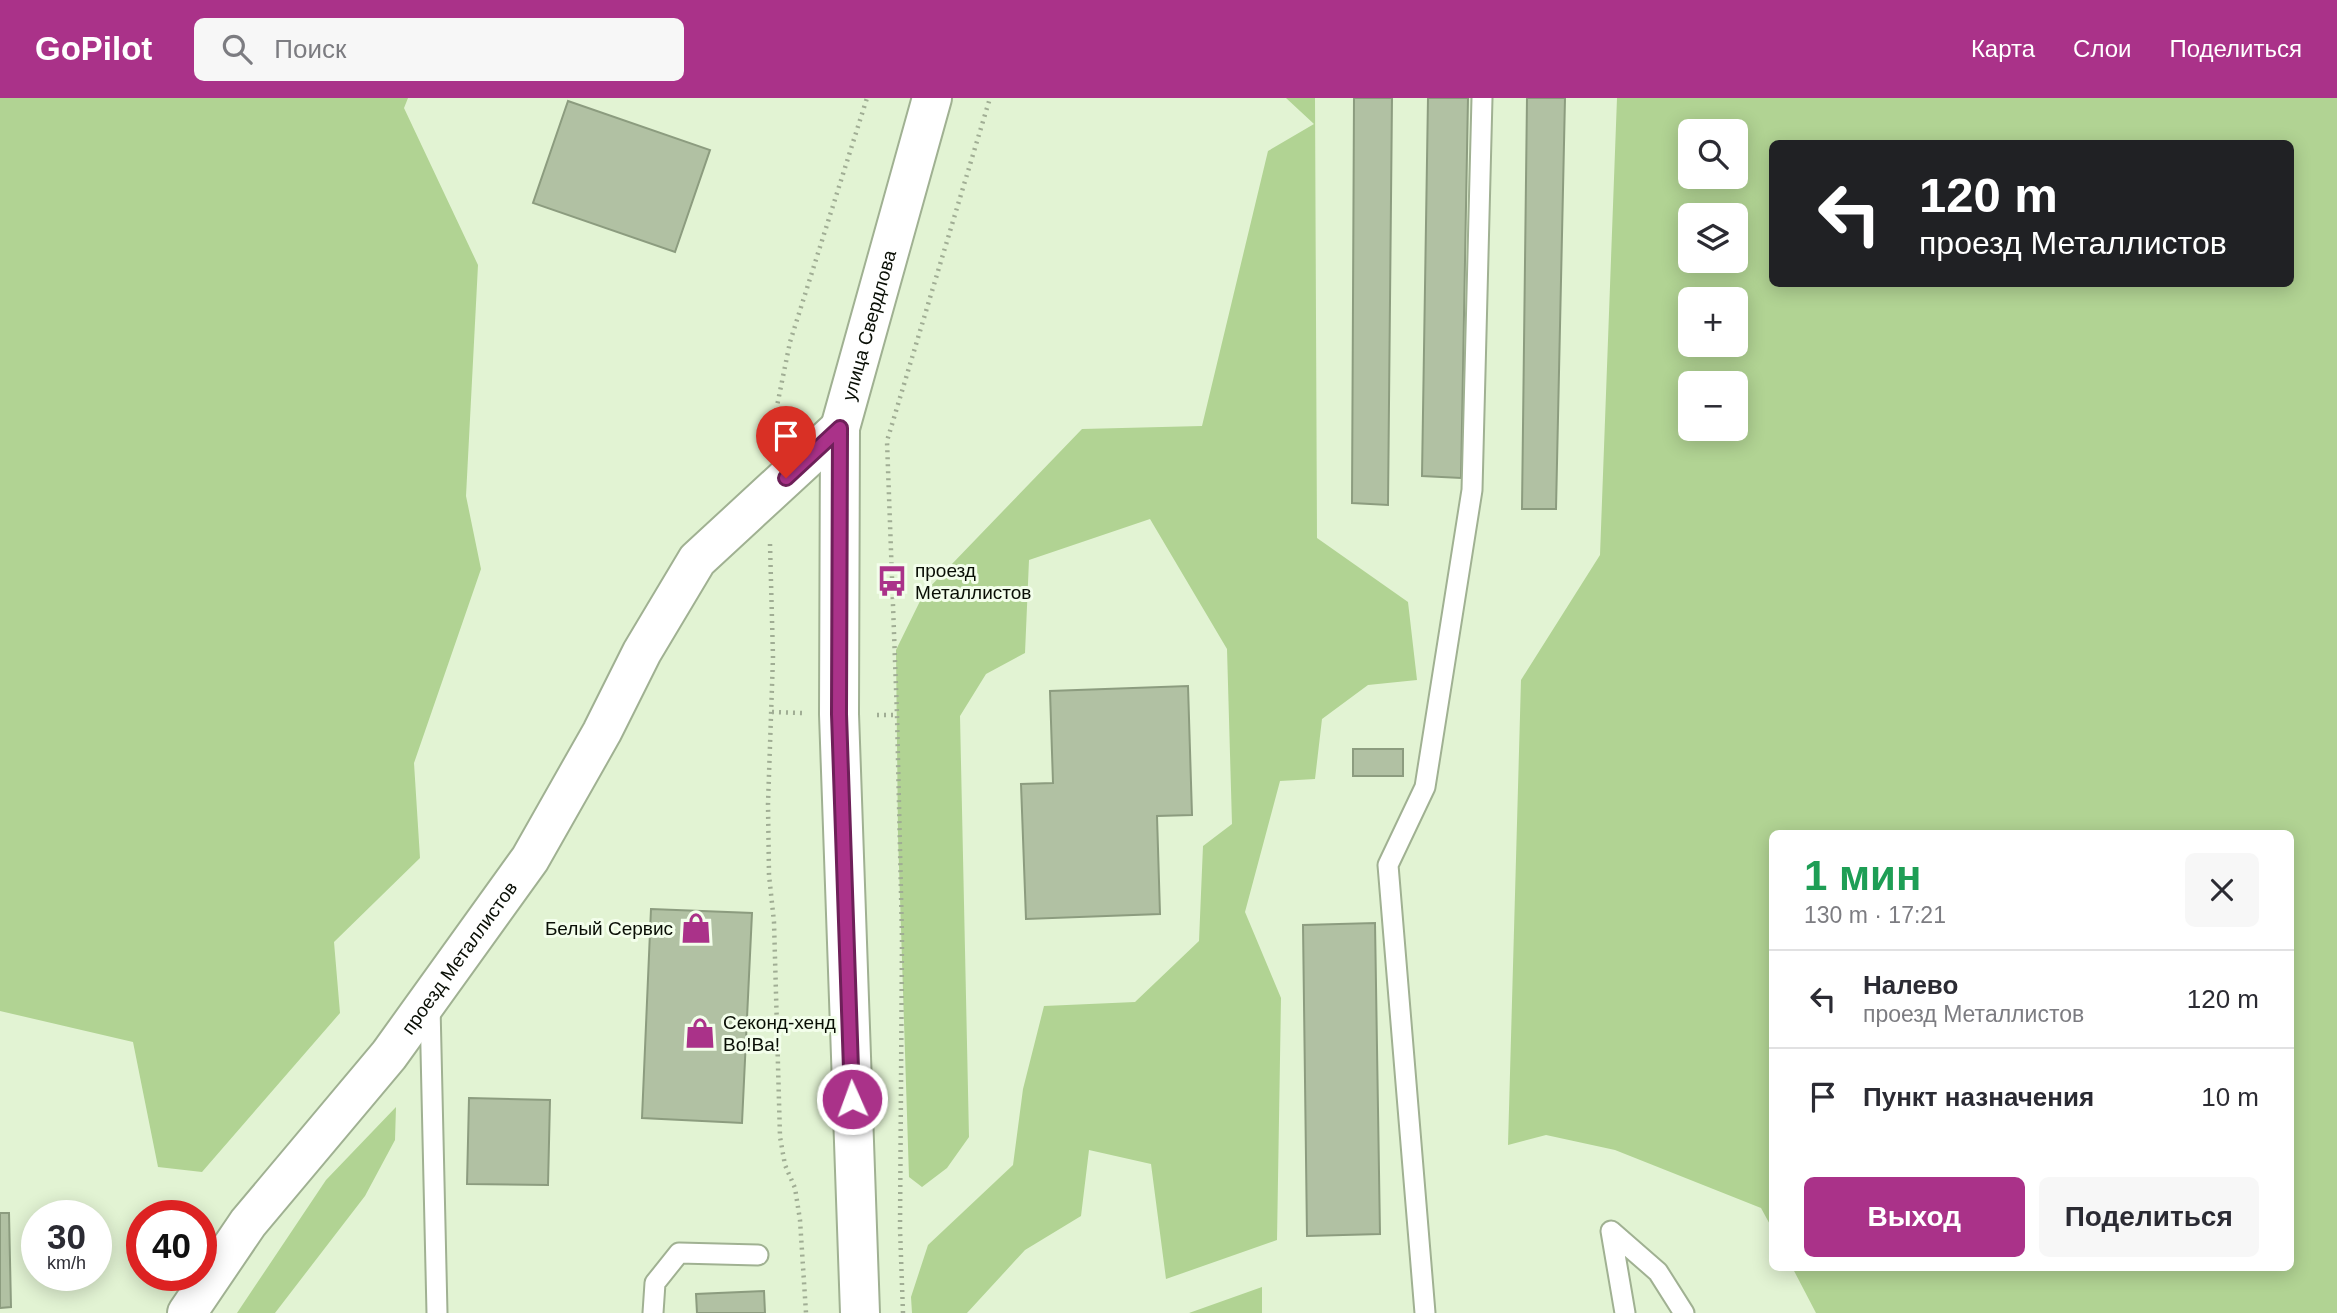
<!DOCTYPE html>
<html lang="ru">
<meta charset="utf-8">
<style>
body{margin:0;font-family:Arial,sans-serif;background:#f7f7f7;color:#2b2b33;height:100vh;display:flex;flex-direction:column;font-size:26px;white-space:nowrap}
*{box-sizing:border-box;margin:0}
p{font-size:23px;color:#7c7c81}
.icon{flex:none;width:38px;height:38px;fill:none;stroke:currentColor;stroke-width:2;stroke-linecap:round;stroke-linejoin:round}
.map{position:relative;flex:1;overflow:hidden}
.drawer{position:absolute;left:1769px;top:732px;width:525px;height:441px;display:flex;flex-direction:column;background:#fff;border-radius:10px;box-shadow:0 4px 18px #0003}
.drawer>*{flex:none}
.top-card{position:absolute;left:1769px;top:42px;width:525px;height:147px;border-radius:10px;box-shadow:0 4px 18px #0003;background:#202124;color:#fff;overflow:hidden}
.tools{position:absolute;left:1678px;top:21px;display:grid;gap:14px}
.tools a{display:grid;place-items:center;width:70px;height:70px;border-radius:10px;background:#fff;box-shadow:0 4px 18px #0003;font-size:35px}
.speed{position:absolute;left:21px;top:1102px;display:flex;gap:14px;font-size:35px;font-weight:700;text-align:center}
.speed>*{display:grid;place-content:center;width:91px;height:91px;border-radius:50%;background:#fff;box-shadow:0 4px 18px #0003;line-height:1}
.speed small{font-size:18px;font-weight:400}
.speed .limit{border:10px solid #d22;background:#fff;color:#111}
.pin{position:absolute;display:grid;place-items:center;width:60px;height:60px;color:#fff;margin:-72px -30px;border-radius:50% 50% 50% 0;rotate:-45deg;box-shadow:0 0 7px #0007}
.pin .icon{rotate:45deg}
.me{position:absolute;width:77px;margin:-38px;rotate:358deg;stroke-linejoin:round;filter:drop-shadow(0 0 5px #0008)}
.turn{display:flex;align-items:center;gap:24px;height:147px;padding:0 35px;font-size:32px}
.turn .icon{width:91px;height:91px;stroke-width:2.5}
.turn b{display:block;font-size:49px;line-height:60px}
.round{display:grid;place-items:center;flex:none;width:74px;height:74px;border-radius:10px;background:#f7f7f7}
.summary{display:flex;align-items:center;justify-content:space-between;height:119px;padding:0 35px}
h1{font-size:42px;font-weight:800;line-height:52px;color:#1e9e55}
.button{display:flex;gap:14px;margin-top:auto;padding:14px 35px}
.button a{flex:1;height:80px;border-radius:10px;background:#aa3289;color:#fff;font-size:28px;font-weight:800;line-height:80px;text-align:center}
.button a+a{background:#f7f7f7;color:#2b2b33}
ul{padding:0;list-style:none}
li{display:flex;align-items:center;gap:21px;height:98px;padding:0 35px;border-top:2px solid #e1e1e2}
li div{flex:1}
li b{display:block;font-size:26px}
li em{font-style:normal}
header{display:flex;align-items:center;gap:42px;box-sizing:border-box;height:98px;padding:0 35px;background:#aa3289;color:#fff}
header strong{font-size:33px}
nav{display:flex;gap:38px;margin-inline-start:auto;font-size:24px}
.search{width:490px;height:63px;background:#f7f7f7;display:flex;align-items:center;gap:18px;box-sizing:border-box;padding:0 24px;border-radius:10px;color:#7c7c81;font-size:26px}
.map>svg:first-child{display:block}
</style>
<header>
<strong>GoPilot</strong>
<div class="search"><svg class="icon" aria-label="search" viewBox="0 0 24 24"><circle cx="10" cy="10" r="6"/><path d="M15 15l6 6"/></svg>Поиск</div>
<nav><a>Карта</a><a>Слои</a><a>Поделиться</a></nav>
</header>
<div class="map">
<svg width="2337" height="1215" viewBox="0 0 2337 1215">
<rect width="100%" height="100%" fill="#e2f3d3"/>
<path fill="#b1d393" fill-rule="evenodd" d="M0 0H408L404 10 478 167 466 398 481 471 414 665 420 760 334 844 340 915 202 1074 158 1069 133 944 0 913Z
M1286 0H1315L1317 440 1408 504 1417 582 1368 587 1322 621 1315 681 1280 683 1245 814 1281 900 1277 1142 1166 1181 1151 1066 1089 1052 1081 1118 1025 1152 967 1215H912L911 1199 928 1147 1013 1067 1023 991 1044 908 1135 904 1199 843 1203 748 1232 726 1227 551 1150 421 1029 462 1025 555 986 576 960 618 969 1039 947 1070 922 1089 909 1079 898 737 896 552 924 495 1082 331 1202 328 1268 53 1314 26Z
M1617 0H2337V1215H1816L1792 1169H2291V735H1773V1132L1761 1110 1615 1052 1546 1037 1508 1047 1521 582 1600 457ZM1736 33V79H1690V33ZM1773 46H2291V186H1773ZM1736 117V163H1690V117ZM1736 201V247H1690V201ZM1736 285V331H1690V285Z
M396 1009 395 1042 365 1098 275 1215H237L326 1082Z
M1262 1189V1215H1189Z"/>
<path fill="#b1c1a3" stroke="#8c9c7f" stroke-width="2" d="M1354 0H1392L1388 407 1352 405Z
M1428 0H1468L1461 380 1422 378Z
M1527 0H1565L1556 411H1522Z
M568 3 710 52 675 154 533 105Z
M1188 588 1192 717 1157 718 1160 816 1026 821 1021 686 1053 685 1050 593Z
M1353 651H1403V678H1353Z
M651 811 752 815 742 1025 642 1020Z
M1375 825 1380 1136 1307 1138 1303 827Z
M469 1000 550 1002 548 1087 467 1086Z
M0 1115H9L11 1209 0 1210Z
M764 1193 765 1215H697L696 1196Z"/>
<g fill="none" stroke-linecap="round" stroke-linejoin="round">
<defs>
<path id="lane" d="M430 908 437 1215
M653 1215 655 1185 679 1155 758 1157
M1425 1215 1388 767 1425 689 1472 392 1482 0
M1625 1215 1611 1133 1658 1174 1684 1215"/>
<g id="street">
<path id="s1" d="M187 1215 248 1125 389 957 530 761 602 634 642 554 697 462 840 330"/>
</g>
<g id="secondary">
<path id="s2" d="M860 1215 839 616 840 330 932 0"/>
</g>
</defs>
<use href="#lane" stroke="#a0b192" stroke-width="23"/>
<use href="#street" stroke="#a0b192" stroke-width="42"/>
<use href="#secondary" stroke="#a0b192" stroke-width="42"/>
<path stroke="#a0ad94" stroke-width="4.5" stroke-dasharray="2 5" stroke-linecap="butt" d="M774 340 777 308 790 244 867 0
M770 446 773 559 768 706 769 777 774 824 780 1039 785 1067 795 1090 800 1122 806 1215
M772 614 802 615
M877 617H897
M903 1215 900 1131 902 840 897 617 887 343 990 0"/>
<use href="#lane" stroke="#fff" stroke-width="19"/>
<use href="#street" stroke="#fff" stroke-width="38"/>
<use href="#secondary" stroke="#fff" stroke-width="38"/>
</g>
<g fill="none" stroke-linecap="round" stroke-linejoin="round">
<defs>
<path id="route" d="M786 380 840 330 839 616 852 1001"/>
</defs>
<use href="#route" stroke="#6e2059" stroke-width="18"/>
<use href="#route" stroke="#aa3289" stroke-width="12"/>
</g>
<defs>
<symbol id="bus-bare" viewBox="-9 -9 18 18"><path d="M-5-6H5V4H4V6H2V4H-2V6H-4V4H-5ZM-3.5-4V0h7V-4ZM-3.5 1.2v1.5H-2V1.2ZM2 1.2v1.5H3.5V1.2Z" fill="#aa3289" stroke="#f3feeb" stroke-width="2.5" paint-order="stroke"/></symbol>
<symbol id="shop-bare" viewBox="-9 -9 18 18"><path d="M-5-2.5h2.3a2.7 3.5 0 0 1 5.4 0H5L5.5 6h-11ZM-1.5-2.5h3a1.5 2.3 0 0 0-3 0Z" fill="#aa3289" stroke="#f3feeb" stroke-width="2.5" paint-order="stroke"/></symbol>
</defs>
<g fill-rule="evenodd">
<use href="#bus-bare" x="870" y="461" width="44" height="44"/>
<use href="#shop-bare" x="674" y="808" width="44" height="44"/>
<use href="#shop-bare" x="678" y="913" width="44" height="44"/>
</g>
<g text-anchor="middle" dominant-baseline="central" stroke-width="6" stroke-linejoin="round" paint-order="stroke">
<g font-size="19" fill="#090e05" stroke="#f3feeb">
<text stroke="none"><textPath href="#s2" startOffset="992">улица Свердлова</textPath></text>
<text stroke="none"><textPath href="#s1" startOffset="448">проезд Металлистов</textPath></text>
</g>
<g font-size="19" fill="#090e05" stroke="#f3feeb" text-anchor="start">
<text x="915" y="472">проезд<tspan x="915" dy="22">Металлистов</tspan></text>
<text x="673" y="830" text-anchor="end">Белый Сервис</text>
<text x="723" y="924">Секонд-хенд<tspan x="723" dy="22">Во!Ва!</tspan></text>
</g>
</g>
</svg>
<div class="tools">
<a><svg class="icon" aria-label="search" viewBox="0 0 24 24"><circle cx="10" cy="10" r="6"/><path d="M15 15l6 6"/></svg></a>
<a><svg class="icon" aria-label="layers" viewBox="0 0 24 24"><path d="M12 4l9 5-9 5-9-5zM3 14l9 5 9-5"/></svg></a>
<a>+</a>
<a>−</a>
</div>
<div class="speed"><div>30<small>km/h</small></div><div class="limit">40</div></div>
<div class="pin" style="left:786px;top:380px;background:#d93025"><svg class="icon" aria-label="arrive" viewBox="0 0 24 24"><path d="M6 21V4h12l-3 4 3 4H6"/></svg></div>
<svg class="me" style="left:852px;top:1001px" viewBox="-20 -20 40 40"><circle r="17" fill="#aa3289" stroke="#fff" stroke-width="3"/><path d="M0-11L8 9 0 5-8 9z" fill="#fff"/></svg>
<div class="top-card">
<div class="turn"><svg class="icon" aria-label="left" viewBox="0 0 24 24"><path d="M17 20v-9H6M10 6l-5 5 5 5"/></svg><div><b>120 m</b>проезд Металлистов</div></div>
</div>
<section class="drawer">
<div class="summary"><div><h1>1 мин</h1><p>130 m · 17:21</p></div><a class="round"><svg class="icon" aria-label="close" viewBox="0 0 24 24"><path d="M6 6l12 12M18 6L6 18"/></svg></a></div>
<ul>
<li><svg class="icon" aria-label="left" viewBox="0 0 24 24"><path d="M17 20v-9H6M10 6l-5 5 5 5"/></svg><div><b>Налево</b><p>проезд Металлистов</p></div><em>120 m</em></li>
<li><svg class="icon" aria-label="arrive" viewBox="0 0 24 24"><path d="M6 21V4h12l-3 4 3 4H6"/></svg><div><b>Пункт назначения</b></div><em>10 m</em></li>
</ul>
<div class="button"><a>Выход</a><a>Поделиться</a></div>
</section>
</div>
